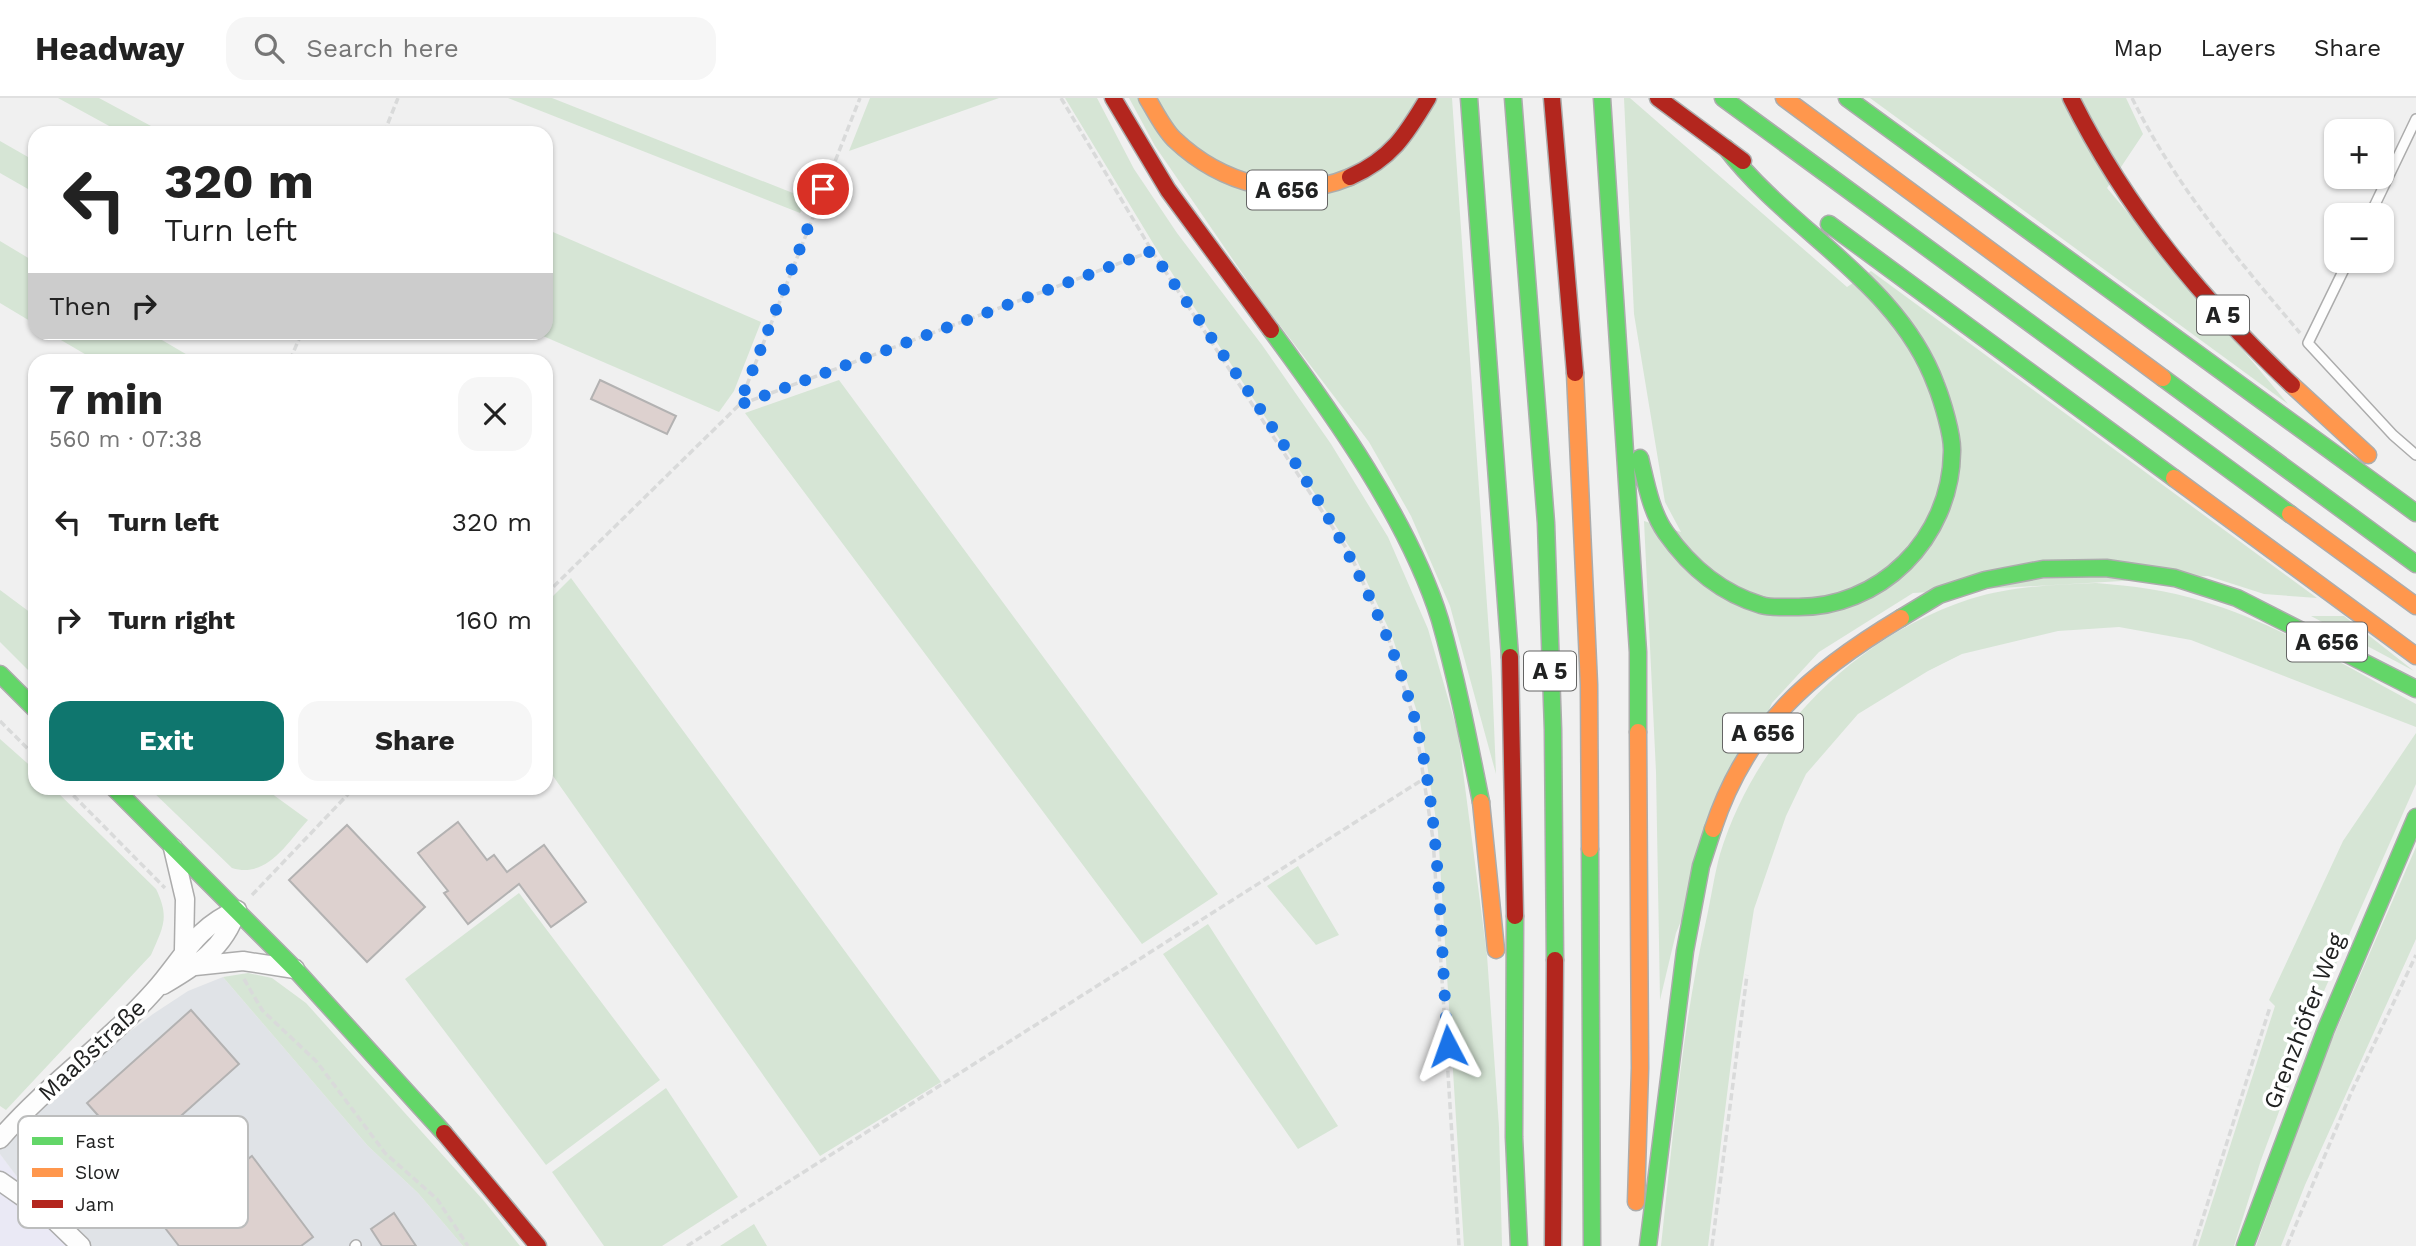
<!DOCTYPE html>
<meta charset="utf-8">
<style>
body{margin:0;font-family:"Work Sans",sans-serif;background:#f6f6f6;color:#222;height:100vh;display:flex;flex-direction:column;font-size:26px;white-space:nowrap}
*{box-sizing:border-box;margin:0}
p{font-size:23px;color:#767676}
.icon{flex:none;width:38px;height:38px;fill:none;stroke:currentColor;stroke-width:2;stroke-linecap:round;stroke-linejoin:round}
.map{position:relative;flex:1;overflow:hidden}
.sheet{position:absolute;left:28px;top:256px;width:525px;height:441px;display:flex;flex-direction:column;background:#fff;border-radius:21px;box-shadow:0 2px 5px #0004}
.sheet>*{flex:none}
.banner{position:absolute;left:28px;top:28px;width:525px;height:214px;border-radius:21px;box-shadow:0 2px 5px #0004;background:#fff;color:#222;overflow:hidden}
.controls{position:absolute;left:2324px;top:21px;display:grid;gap:14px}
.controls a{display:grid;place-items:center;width:70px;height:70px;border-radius:14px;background:#fff;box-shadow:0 2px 5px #0004;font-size:35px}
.pin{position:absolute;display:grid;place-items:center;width:60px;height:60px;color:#fff;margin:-30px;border:4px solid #fff;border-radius:50%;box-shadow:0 2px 7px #0007}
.me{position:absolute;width:77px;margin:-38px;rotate:356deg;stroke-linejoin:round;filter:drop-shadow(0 0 5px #0008)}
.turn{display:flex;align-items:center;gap:24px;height:147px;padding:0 21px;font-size:32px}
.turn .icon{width:91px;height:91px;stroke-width:2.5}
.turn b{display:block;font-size:49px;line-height:60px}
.then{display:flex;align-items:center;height:66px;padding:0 21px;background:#0003;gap:14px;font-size:26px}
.round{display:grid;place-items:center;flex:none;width:74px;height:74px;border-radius:21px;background:#f6f6f6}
.head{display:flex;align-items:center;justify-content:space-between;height:119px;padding:0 21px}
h1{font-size:42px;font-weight:700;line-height:52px}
.primary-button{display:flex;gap:14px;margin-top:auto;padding:14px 21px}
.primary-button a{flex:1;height:80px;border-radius:21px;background:#0f766e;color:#fff;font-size:28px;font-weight:700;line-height:80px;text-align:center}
.primary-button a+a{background:#f6f6f6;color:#222}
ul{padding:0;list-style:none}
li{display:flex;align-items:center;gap:21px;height:98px;padding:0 21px}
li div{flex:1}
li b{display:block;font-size:26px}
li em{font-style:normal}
header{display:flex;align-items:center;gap:42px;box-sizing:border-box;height:98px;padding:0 35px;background:#fff;border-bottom:2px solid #e0e0e0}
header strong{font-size:33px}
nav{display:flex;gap:38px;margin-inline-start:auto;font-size:24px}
.search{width:490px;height:63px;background:#f6f6f6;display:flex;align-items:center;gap:18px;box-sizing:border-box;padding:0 24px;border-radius:21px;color:#767676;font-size:26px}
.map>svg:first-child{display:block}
</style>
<header>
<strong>Headway</strong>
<div class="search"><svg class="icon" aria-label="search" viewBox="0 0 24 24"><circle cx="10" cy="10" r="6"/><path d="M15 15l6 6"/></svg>Search here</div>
<nav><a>Map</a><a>Layers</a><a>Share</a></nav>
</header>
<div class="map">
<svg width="2416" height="1148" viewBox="0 0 2416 1148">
<rect width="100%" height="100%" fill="#f0f0f0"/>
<path fill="#eae9f5" d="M0 1056 69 1148H0Z"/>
<path fill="#e0e3e7" d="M223 879 368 1048 418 1095 463 1148H69L0 1056V1031L153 916 188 893Z"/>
<path fill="#d6e5d5" d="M58 0H99L164 35H122Z
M508 0H552L808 101 800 115Z
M870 0H999L849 53Z
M1065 0H1097L1134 71 1177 135 1262 247 1331 346 1388 439 1428 531 1458 635 1487 857 1499 1029 1502 1148H1464L1438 734 1420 623 1392 538 1354 456 1159 155Z
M1129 0H1452L1492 579 1496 676 1450 508 1411 418 1369 344 1262 204 1155 48Z
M1624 0H1630L1847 189 1871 173 2317 500 2264 496 2208 478 1913 495 1819 554 1772 605 1676 835 1660 902 1656 674 1644 423 1681 434 1665 404 1634 216Z
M1870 0H2126L2143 36 2107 90 2288 306Z
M0 43 35 63V95L0 75Z
M546 131 761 224 734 293 719 314 536 235 546 234Z
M0 143 35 164V226L0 205Z
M49 235H150L196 262H95Z
M839 282 1218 796 1142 846 745 315Z
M571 480 941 984 820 1058 546 668V505Z
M2096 485C2132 488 2167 492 2202 503 2277 525 2347 569 2416 606V629L2191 542 2119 529 2058 533 1962 556 1928 573 1858 616 1806 676 1786 718 1754 811 1736 925 1708 1148H1661C1673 1039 1682 930 1706 823 1711 801 1714 778 1720 756 1756 639 1853 539 1970 501 2012 488 2053 487 2096 485Z
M0 492 35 518V579L0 544Z
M2311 518H2344L2414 573Z
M2416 635V686L2324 893 2261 1062 2234 1148H2198L2275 908 2269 902 2343 743Z
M0 641 35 672V690H53L156 791C170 820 163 829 151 857L6 1012 0 1008Z
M149 690H264L308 722C287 745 267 781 232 770Z
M2416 749V841L2305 1087 2281 1148H2256L2324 960Z
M1298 768 1339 837 1316 847 1267 788Z
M519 795 660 982 546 1067 405 881Z
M1208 826 1338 1028 1298 1051 1163 856Z
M248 875 272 880 306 905 484 1103 520 1148H463L418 1095 368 1048 223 879Z
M666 990 738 1099 662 1148H604L552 1074Z
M754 1126 767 1148H720Z"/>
<path fill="#ddd1cf" stroke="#b3b2b2" stroke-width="2" d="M600 282 676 318 667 336 591 301Z
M458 724 487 762 494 757 507 774 544 747 586 804 551 829 519 786 468 826 444 795 448 793 418 755Z
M347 727 425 809 367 864 289 782Z
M191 912 239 966 135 1059 87 1005Z
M252 1058 313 1139 301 1148H179L162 1126Z
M394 1115 416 1148H382L371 1131Z"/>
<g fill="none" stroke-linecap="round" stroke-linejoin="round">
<defs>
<path id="lane" d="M2370 117 2416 21
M2348 163 2308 245 2393 337 2416 357
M355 1148 356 1147"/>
<path id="street" d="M173 750 185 801 184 852
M195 868 243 863 295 871
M163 887C197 867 224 851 237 812
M0 1041C46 987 107 946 154 893 183 861 195 829 237 812
M0 1083 50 1118 81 1148"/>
<path id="fast" d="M1469 0 1510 559
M1513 0 1546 425 1553 632 1555 862
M1602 0 1638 554V634
M1723 0 2290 416
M1847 0 2416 415
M1829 126 2174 380
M1271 232C1333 316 1409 422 1440 522 1457 582 1469 644 1481 704
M2163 280 2416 466
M1640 360C1646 385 1651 414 1666 435 1690 469 1721 495 1761 507 1770 510 1783 509 1793 509 1880 512 1951 440 1952 354 1953 338 1942 302 1936 287 1899 185 1788 132 1726 50
M1901 520 1939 497 1985 482 2043 471 2106 470 2175 480 2237 500 2416 591
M0 576 35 611
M114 690 295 871 444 1035
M1590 751 1592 1148
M1515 818 1514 1039 1519 1148
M1648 1148 1685 853 1701 768 1713 731
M2245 1148 2326 931 2416 719"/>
<path id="slow" d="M1147 0C1155 13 1163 30 1174 41 1221 86 1289 105 1350 79
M1784 0 2163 280
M1575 275 1589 587 1590 751
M2292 287 2368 357
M2174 380 2416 558
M2290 416 2416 508
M1481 704 1496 852
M1713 731C1747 628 1811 574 1901 520
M1636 1104 1640 970 1638 634"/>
<path id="jam" d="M1113 0 1168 92 1271 232
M1552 0 1575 275
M1658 0 1743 63
M2071 0C2126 111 2202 202 2292 287
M1350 79C1391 61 1406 37 1428 0
M1510 559 1515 818
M444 1035 538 1148
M1553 1148 1555 862"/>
</defs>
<use href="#lane" stroke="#acacac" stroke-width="12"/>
<use href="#street" stroke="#acacac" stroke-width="21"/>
<use href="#fast" stroke="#acacac" stroke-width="19"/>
<use href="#slow" stroke="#acacac" stroke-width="19"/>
<use href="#jam" stroke="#acacac" stroke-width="19"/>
<path stroke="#d9dada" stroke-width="3.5" stroke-dasharray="7 3.5" stroke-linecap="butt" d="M1061 0 1152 153 1350 456 1388 539 1415 624 1433 741 1459 1148
M2132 0C2175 87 2238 162 2300 235
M384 35 398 0
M290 262 302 234
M739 307 860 0
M546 496 739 307 1152 153
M0 623 35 658
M66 690 165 790
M252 797 354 690
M244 881 262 912 317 964 385 1055 437 1101 468 1148
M687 1148 1425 680
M1712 1148 1747 877
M2194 1148 2270 909
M2287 1148 2351 995 2416 857"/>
<use href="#lane" stroke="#fdfdfd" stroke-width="9"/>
<use href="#street" stroke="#fdfdfd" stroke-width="18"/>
<use href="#fast" stroke="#63d668" stroke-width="16"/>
<use href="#slow" stroke="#ff974d" stroke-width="16"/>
<use href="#jam" stroke="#b3261e" stroke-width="16"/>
</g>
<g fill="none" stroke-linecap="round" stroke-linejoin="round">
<path stroke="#1a73e8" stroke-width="12" stroke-dasharray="0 21.6" d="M823 91 739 307 1152 153C1251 301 1368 447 1415 622 1441 719 1440 846 1448 948"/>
</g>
<g text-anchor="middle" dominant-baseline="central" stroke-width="7" stroke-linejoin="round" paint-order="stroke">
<g fill="#fff" stroke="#646464" stroke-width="2">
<rect x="1247" y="72.5" width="80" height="39" rx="5"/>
<rect x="2197" y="197.5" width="52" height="39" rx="5"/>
<rect x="2287" y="524.5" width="80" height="39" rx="5"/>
<rect x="1524" y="553.5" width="52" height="39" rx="5"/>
<rect x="1723" y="615.5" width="80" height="39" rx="5"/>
</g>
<g font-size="23" font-weight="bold" fill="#212222">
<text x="1287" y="92">A 656</text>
<text x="2223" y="217">A 5</text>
<text x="2327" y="544">A 656</text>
<text x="1550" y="573">A 5</text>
<text x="1763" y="635">A 656</text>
</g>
<g font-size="24" fill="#212222" stroke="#fff">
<text transform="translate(2304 923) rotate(-69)">Grenzhöfer Weg</text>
<text transform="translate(92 952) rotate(-43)">Maaßstraße</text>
</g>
</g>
<rect x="18" y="1018" width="230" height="112" rx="10" fill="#fff" stroke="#bcbdbd" stroke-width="2"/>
<rect x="32" y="1039" width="31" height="8" fill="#63d668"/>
<rect x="32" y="1070" width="31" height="9" fill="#ff974d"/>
<rect x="32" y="1102" width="31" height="8" fill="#b3261e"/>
<g font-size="19" fill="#212222">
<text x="75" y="1050">Fast</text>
<text x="75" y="1081">Slow</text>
<text x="75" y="1113">Jam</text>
</g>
</svg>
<div class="controls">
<a>+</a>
<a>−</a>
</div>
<div class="pin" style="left:823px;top:91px;background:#d93025"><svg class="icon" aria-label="arrive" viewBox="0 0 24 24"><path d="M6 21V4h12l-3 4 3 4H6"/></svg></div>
<svg class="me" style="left:1448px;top:948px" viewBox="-20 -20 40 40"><path d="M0-17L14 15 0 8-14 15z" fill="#1a73e8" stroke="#fff" stroke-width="4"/></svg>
<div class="banner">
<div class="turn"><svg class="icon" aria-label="left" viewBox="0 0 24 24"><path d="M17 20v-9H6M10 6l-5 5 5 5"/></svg><div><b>320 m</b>Turn left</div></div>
<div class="then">Then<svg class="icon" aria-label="right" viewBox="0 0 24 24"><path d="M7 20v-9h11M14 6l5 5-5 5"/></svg></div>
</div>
<section class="sheet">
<div class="head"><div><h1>7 min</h1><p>560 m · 07:38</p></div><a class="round"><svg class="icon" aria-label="close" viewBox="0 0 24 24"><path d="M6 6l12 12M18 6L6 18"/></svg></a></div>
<ul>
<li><svg class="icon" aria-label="left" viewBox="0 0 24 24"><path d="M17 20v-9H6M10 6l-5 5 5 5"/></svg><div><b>Turn left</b></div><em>320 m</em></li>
<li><svg class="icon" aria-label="right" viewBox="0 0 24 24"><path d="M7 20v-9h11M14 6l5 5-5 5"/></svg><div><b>Turn right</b></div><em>160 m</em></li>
</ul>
<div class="primary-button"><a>Exit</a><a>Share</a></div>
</section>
</div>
